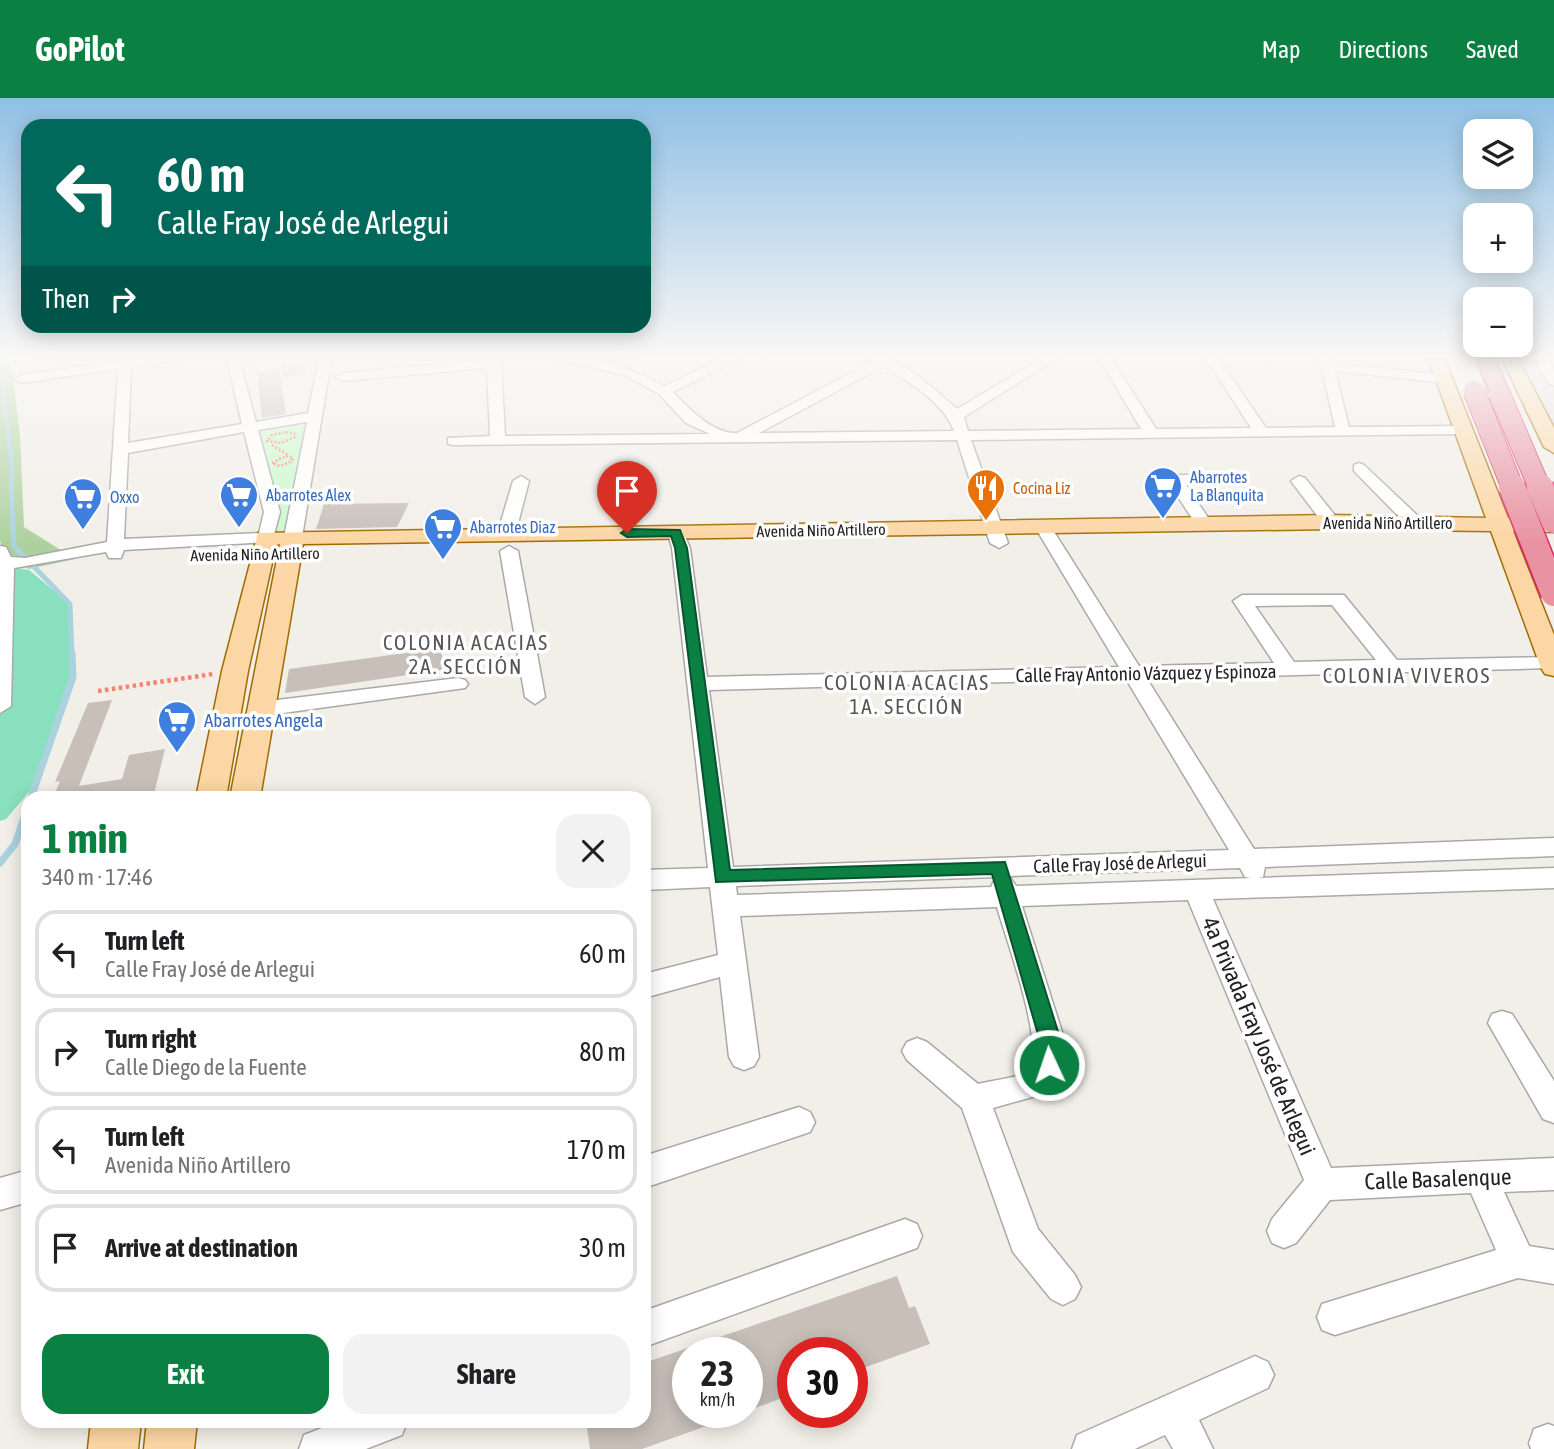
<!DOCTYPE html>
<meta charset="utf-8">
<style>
body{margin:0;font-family:"Asap Condensed",sans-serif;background:#f2f2f2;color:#202124;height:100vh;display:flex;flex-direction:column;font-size:26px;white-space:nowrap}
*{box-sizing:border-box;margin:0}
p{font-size:23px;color:#757577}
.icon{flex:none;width:38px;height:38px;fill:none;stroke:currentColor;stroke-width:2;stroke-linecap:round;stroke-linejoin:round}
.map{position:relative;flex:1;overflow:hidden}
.drawer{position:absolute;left:21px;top:693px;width:630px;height:637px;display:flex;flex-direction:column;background:#fff;border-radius:21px;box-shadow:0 4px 18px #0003}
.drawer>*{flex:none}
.top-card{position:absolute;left:21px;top:21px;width:630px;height:214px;border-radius:21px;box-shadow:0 4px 18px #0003;background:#00695c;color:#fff;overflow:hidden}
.buttons{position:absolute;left:1463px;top:21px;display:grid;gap:14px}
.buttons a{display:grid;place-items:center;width:70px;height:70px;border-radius:14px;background:#fff;box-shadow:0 4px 18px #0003;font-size:35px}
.speed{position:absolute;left:672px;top:1239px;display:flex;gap:14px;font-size:35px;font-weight:700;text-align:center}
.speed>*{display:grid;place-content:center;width:91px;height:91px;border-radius:50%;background:#fff;box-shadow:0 4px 18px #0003;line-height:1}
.speed small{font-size:18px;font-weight:400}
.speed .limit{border:10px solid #d22;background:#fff;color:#111}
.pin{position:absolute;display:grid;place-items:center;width:60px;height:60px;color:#fff;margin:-72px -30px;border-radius:50% 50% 50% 0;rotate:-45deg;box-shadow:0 0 7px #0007}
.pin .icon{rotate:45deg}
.me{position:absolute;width:77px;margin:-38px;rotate:357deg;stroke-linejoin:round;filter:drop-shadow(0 0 5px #0008)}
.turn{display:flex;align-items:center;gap:24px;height:147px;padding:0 21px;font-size:32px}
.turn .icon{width:91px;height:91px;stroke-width:2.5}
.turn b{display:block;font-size:49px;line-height:60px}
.then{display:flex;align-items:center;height:66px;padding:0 21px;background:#0003;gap:14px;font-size:26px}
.round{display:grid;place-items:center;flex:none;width:74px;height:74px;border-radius:21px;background:#f2f2f2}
.headline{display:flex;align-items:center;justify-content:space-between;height:119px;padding:0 21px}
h1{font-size:42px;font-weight:700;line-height:52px;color:#0b8043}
.primary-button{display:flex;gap:14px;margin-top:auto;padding:14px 21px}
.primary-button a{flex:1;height:80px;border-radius:21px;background:#0b8043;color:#fff;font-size:28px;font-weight:700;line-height:80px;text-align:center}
.primary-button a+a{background:#f2f2f2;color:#202124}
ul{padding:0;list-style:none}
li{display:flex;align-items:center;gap:21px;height:88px;margin:0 14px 10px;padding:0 7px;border:4px solid #e0e0e0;border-radius:21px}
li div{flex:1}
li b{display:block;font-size:26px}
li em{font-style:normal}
header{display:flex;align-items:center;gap:42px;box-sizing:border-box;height:98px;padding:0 35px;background:#0b8043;color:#fff}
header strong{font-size:33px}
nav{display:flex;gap:38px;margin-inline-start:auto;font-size:24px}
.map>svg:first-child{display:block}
</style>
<header>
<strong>GoPilot</strong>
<nav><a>Map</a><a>Directions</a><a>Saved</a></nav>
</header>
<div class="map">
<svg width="1554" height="1351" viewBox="0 0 1554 1351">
<rect width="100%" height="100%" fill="#f2efe9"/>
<path fill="#add19e" d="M0 258 11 265 20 337 24 429 75 461 29 471 4 460 0 442Z"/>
<path fill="#c8facc" d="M309 327 283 438H275L278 413 258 334Z"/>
<path fill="#88e0be" d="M0 467 29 472 70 506 72 580 35 687 6 721 0 723Z"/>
<path fill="#e2e2e2" d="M1516 257H1545L1554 263V331Z"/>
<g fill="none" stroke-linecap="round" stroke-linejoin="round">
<path stroke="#aad3df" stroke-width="4.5" d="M0 266 12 370 11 391"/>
<path stroke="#aad3df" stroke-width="5" d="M11 389 14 448 70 506 72 557"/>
<path stroke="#aad3df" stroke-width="7" d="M31 700 73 579 72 555
M0 765 15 746 28 708"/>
</g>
<path fill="#c7bfb8" d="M303 259 306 276 283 279 281 262Z
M279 270 286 316 262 320 257 273Z
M409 405 397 429 316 431 324 406Z
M442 550V572L285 595 289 571Z
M112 602 79 688 122 681 129 657 165 651 153 700H53L60 683 55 684 88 605Z
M897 1178 909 1210 915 1208 930 1246 852 1274V1255H793V1296L747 1313V1255H688V1314L737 1317 642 1351H590L587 1330 597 1326 596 1323H644V1265Z"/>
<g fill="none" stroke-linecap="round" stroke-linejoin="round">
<defs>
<path id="minor" d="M119 257H131V261L191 257 185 261 131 269 128 345 242 326 226 257H238L256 324 308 315 320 257H332L302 439 293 444 284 439 307 324 258 332 280 414 272 444 124 452 121 460H109L106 454 14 470 11 608 0 615V448L6 449 11 459 25 460 107 444 118 271 22 285 15 281 22 277 118 263ZM244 334 264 414 259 435 124 441 128 355Z
M487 257H499L501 265 505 338 710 336 686 325 659 296 625 277 552 260 550 257C590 257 629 269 664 288L730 257H746L673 294C689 311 713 336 737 335L874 263 863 257H897L893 262 921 280 957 311 1048 257H1062L964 319 968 333 1141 331 1097 257H1109L1156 331 1251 330 1204 257H1216L1266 330 1335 329 1319 257H1331L1333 265 1444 277 1451 281 1444 285 1335 273 1349 329 1462 328 1469 332 1462 336 971 342 1008 445 999 450 990 445 957 342 453 347 448 346V340L490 338 487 270 342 283 335 279 342 275 487 262ZM884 268C908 284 944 304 954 333L759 335Z
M1533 257H1545L1554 272V287L1549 286Z
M1359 365 1364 367 1420 420V428H1408L1354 373V367Z
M1215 377 1223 382 1221 385 1186 387 1213 427 1205 432 1199 431 1167 382 1175 377Z
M521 378 529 383 515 437 506 442 500 441 497 437 513 383Z
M1299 378 1305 380 1337 420V428H1325L1291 383Z
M1043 424 1051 429 1139 568 1274 565 1233 503 1242 497H1344L1397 562 1554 559V569L1551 570 1147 581 1254 751 1554 740V758L1265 769 1263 779 1258 780 1554 770V790L1213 801 1331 1070 1554 1060V1092L1504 1094 1529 1148 1554 1152V1186L1518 1180 1335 1237 1322 1232 1317 1219 1322 1206 1496 1152 1471 1095 1330 1102 1296 1145 1284 1150 1272 1145 1267 1133 1272 1121 1304 1082 1188 802 1022 808 1064 940V967L1047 995 993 1010 1038 1131 1075 1177 1081 1189 1075 1201 1063 1207 1051 1201 1013 1154 962 1010 907 962 902 953 907 944 917 940 927 944 978 986C992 982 1014 981 1026 974 1050 959 1004 835 997 809L740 818 759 959 754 968 744 972 734 968 729 959 720 879 644 900V876L718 857 710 789 644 792V772L708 770 672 450 668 435 670 431H682L690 450 707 579 1119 569 1035 429ZM1332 507 1376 562 1294 564 1255 508ZM1126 581 1229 752 733 769 709 592ZM1240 770 1245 779 1251 780 1016 788 1009 778ZM996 779 991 789 737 797 736 788Z
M509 448 518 453 545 599 535 606 525 599 500 453Z
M458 580 465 582 468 586 465 590 261 618 250 611 261 604Z
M1502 913 1512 916 1554 983V1025L1543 1021 1488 925 1492 916Z
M799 1009 810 1014 815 1024 810 1034 644 1090V1058Z
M28 1072V1104L0 1112V1080Z
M905 1121 917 1126 922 1138 917 1150 644 1249V1213Z
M1255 1258 1268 1264 1274 1277 1268 1290 1199 1322 1213 1351H1173L1165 1337 1135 1351H1072L1077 1337Z
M340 1323H407L402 1337 366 1351H299L304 1337Z
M1548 1326 1554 1328V1351H1531L1529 1345 1534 1331Z"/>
<path id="major" d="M1427 257H1443L1508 420H1554V434L1513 433 1554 537V578L1545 576 1541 570 1491 433 1331 431 303 446 260 700H230L280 446 276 447 248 573 226 700H196L222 573 258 435 1331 417 1486 420Z
M1500 257H1516L1554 330V355L1544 349Z
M91 1323H141L138 1351H88Z
M147 1323H197L194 1351H144Z"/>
<path id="highway" d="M1475 257H1493L1509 295 1506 299H1492Z"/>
</defs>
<use href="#minor" stroke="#a9a9a9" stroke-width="3"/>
<use href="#major" stroke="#a06b00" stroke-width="3"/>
<use href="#highway" stroke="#dc2a67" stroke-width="4"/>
<path stroke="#fa8072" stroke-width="2.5" stroke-dasharray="2 2" stroke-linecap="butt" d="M286 334 295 336V339L281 345 267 343 272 337Z
M272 347 288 357
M286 358 293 360 292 363 280 368 272 365Z"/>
<path stroke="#fa8072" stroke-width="4.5" stroke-dasharray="3.5 3.5" stroke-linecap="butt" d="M98 593 213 576"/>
<use href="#minor" fill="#fff" fill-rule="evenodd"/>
<use href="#major" fill="#fcd6a4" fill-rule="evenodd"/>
<use href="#highway" fill="#e892a2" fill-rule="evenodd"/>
<defs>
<path id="highway-bridge-far1" d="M1474 293 1513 391
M1499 295 1540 391"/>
<path id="highway-bridge" d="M1512 389 1554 495
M1540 389 1554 422"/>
</defs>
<use href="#highway-bridge-far1" stroke="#dc2a67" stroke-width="23" stroke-linecap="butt"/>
<use href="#highway-bridge" stroke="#dc2a67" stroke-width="29" stroke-linecap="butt"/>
<use href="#highway-bridge-far1" stroke="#e892a2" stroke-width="21"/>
<use href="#highway-bridge" stroke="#e892a2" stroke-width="26"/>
</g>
<linearGradient id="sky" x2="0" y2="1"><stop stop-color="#8fc0e4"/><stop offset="0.58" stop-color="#f9f8f5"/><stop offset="1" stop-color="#f9f8f5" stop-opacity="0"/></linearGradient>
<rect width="1554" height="446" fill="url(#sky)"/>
<path fill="#0b8043" stroke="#07532c" stroke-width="2" d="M680 432 687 450 730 772 1005 764 1060 940 1056 974 1049 977 1042 974 1039 967V940L992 776 716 784 675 450 671 438 627 439 621 435 627 431Z"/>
<defs>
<symbol id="supermarket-pin" viewBox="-11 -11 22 30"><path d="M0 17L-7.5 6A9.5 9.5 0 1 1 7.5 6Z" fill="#3f7fe0" stroke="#fff"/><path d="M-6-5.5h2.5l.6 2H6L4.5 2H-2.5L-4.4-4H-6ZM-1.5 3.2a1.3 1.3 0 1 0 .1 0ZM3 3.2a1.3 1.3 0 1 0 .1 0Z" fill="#fff"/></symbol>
<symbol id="restaurant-pin" viewBox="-11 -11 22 30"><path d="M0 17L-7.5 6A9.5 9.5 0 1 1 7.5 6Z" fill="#e8710a" stroke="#fff"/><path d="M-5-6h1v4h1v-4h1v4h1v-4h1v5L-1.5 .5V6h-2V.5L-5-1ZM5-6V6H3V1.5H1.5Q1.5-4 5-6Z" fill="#fff"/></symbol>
</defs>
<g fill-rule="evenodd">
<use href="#supermarket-pin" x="1141" y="366" width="44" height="60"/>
<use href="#restaurant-pin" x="964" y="368" width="44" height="60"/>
<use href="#supermarket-pin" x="217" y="375" width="44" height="60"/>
<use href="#supermarket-pin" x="61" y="377" width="44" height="60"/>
<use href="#supermarket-pin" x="421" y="407" width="44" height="60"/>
<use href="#supermarket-pin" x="155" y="600" width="44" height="60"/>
</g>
<g text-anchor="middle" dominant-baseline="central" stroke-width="7" stroke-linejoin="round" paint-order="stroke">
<g font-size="16" fill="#366cbe" stroke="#fff" text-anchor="start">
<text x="1190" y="379">Abarrotes<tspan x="1190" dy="18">La Blanquita</tspan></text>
<text x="266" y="397">Abarrotes Alex</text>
<text x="110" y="399">Oxxo</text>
<text x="470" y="429">Abarrotes Diaz</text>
</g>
<g font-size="16" fill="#c56008" stroke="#fff" text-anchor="start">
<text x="1013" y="390">Cocina Liz</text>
</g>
<g font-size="16" fill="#222" stroke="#fff">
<text x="1388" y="425">Avenida Niño Artillero</text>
<text transform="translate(821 432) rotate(-1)">Avenida Niño Artillero</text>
<text transform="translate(255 456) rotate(-1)">Avenida Niño Artillero</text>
</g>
<g font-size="19" fill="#222" stroke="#fff">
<text transform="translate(1146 575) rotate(-1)">Calle Fray Antonio Vázquez y Espinoza</text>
<text transform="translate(1120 765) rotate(-2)">Calle Fray José de Arlegui</text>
</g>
<g font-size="19" fill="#366cbe" stroke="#fff" text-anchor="start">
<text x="204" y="622">Abarrotes Angela</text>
</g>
<g font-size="21" letter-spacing="2" fill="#555" stroke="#fff">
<text x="466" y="544">COLONIA ACACIAS<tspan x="466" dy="24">2A. SECCIÓN</tspan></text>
<text x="1407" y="577">COLONIA VIVEROS</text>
<text x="907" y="584">COLONIA ACACIAS<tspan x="907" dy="24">1A. SECCIÓN</tspan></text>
</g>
<g font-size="23" fill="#222" stroke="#fff">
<text transform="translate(1259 938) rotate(67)">4a Privada Fray José de Arlegui</text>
<text transform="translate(1438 1081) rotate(-2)">Calle Basalenque</text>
</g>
</g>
</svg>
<div class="buttons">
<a><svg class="icon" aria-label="layers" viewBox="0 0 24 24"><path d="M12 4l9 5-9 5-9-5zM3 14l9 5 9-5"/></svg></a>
<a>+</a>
<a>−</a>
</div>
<div class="speed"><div>23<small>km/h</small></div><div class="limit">30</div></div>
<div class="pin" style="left:627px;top:435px;background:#d93025"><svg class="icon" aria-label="arrive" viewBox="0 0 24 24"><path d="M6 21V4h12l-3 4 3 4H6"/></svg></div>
<svg class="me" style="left:1049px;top:967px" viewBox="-20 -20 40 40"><circle r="17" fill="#0b8043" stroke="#fff" stroke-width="3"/><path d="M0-11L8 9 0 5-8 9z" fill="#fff"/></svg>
<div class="top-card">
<div class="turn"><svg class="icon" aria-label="left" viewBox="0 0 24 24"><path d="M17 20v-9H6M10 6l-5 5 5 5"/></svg><div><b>60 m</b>Calle Fray José de Arlegui</div></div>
<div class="then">Then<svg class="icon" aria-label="right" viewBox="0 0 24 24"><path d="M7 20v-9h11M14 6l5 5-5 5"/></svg></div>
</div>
<section class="drawer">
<div class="headline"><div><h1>1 min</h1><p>340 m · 17:46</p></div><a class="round"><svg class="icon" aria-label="close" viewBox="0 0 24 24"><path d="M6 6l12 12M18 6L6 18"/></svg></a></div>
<ul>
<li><svg class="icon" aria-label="left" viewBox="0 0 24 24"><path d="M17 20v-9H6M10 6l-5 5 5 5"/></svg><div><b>Turn left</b><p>Calle Fray José de Arlegui</p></div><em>60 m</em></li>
<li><svg class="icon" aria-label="right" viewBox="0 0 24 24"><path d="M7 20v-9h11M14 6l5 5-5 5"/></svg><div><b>Turn right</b><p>Calle Diego de la Fuente</p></div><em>80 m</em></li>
<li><svg class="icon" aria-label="left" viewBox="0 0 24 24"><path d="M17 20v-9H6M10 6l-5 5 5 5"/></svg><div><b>Turn left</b><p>Avenida Niño Artillero</p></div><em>170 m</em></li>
<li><svg class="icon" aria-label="arrive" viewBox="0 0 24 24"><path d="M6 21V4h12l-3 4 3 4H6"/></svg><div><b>Arrive at destination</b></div><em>30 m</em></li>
</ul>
<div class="primary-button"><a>Exit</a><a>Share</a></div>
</section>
</div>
